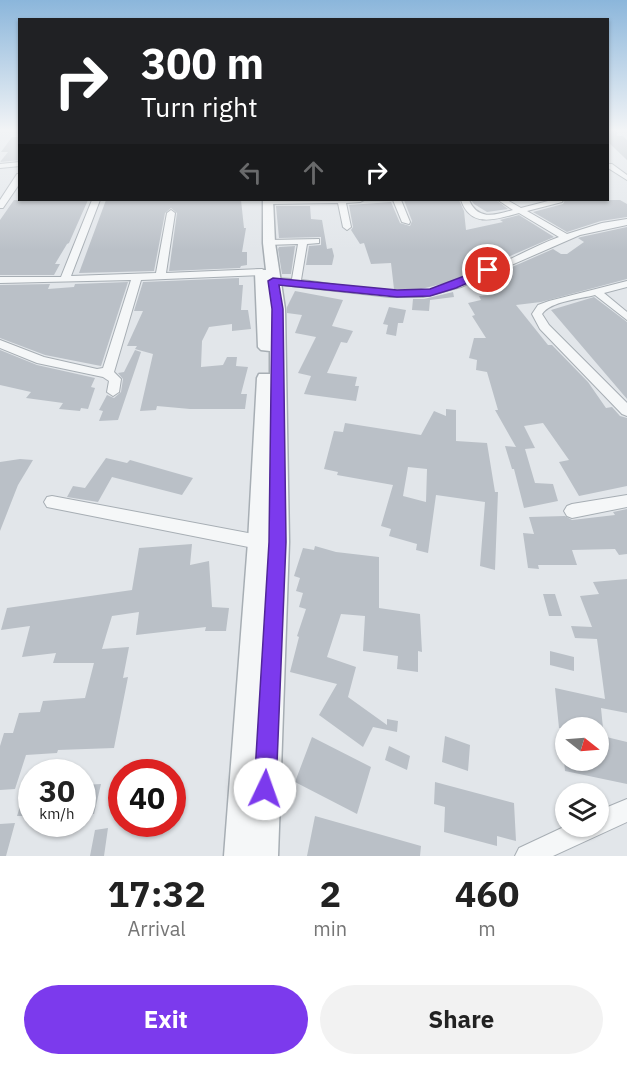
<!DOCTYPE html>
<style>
body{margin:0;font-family:"IBM Plex Sans",sans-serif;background:#f2f2f2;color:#222;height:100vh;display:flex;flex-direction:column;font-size:22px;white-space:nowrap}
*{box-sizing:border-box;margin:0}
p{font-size:20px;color:#767676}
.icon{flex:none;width:33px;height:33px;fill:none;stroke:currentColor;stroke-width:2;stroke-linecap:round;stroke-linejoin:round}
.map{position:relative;height:856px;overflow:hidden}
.sheet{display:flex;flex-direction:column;background:#fff;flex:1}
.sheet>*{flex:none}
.banner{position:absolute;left:18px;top:18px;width:591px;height:183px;border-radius:0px;box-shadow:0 2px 4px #0004;background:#202124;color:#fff;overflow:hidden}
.needle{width:39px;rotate:107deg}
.controls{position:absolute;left:555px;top:717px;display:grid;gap:12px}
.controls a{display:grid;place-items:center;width:54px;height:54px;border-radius:50%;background:#fff;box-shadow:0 2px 4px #0004;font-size:30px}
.speed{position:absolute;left:18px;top:759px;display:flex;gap:12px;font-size:30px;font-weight:700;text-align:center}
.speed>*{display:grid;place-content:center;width:78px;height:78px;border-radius:50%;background:#fff;box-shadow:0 2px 4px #0004;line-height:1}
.speed small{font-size:15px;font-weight:400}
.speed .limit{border:9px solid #d22;background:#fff;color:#111}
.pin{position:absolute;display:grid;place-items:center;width:51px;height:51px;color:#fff;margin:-26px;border:3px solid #fff;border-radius:50%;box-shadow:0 2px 6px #0007}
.me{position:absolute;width:66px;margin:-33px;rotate:3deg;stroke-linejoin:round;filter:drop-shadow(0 0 4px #0008)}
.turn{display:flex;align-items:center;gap:21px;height:126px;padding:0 24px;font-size:27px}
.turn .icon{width:78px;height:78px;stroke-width:2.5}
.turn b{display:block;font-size:42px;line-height:51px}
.lanes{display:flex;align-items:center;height:57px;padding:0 24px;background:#0003;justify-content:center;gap:30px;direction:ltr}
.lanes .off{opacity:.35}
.eta{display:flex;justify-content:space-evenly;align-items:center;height:102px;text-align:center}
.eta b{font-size:36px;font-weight:700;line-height:42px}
.cta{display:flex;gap:12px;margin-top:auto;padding:12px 24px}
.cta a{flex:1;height:69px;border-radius:36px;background:#7c3aed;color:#fff;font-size:24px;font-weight:700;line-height:69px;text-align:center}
.cta a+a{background:#f2f2f2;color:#222}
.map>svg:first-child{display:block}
</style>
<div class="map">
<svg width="627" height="856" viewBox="0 0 627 856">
<rect width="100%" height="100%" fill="#e2e6ea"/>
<path fill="#bac0c7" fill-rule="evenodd" d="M608 130H617V136H623L627 140V160L608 142Z
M12 137H20V160L0 162 8 152H1Z
M14 200H88L69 243 67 244 55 264H60L54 275H0V220Z
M106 200H241L244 228H246L242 252H247V265L241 266 240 268 169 271 177 213 171 208 165 213 154 271 79 273Z
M404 200H459L464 211 466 230 503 222 500 220 519 215 554 237 450 282 421 289H394L391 263 371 264 364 243 360 244 351 230 353 227 349 205 391 202 400 223 410 226 412 221Z
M471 200H496L508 209 487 212 474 204Z
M565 200H620L627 204V217L601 221 567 232 533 212 563 204Z
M276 206H310L311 219 322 220 327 249 332 248 334 256 332 265H306L309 246 321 245V237L279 238Z
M627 227V279L541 302 516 305 548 345H552L588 382 606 408 612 407 620 416 627 418V486L579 496 559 462 569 460 543 423 524 426 535 448 525 449 535 483 553 484 558 501 524 508 514 469H512L505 446 516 447 495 410H498L487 372 476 370 477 360 469 358 474 338H486L472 316 475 315 468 303 481 300 479 296 492 295 490 293 499 292 485 279 553 249 561 254H567L584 242 578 238 581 237Z
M295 246 291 274H282L278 249 279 247Z
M239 278V285H243L241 310H248L251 329 232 331V324L209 327 202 341 201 367 223 365 227 357H237L236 366 248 367 241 394H247L245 409H190L157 406 156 410 140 411 153 354 135 349 137 346H127L143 311H134L143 282Z
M128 282 101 366 45 355 0 338V285L50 284 48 289 74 287 75 284Z
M295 291 343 300 332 326 353 331 347 343 341 342 327 373 357 377 355 386H359L356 401 304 394 311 376 298 373 316 337 295 333 302 315 287 313V307Z
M453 292 454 297 430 300 429 311 412 310 413 299H424Z
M594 297 627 322V399L551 310Z
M389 307 406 310 403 323H398L396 336 386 334 388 325 383 324Z
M0 350 37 365 95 378 91 387 95 388 88 409 81 408 80 411 59 409 63 403 26 398 31 392 0 385Z
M135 350 141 352 118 420 99 421 103 411 99 410 107 395 114 398 121 392 123 379 118 373 124 372Z
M446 409 456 410V441L487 443 495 492H498L495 570 480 566 485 502 436 495 428 553 416 550 417 544 389 536 391 529 381 526 393 485 337 475 338 472 324 469 334 431 343 432 345 423 421 435 434 411 446 416ZM408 467 427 469 426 502 403 496Z
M106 458 127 463 130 460 193 478 182 495 112 477 98 502 67 497 73 486 85 488Z
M20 459 33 460 18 485 0 531V462Z
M627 509V554L619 555 615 549 572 550 577 565H538L539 569 528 568 523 533 534 534 529 517 565 516 572 520 615 515 613 512Z
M192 544 190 565 209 561 212 607 229 608 226 631H205L206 627 136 635 139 612 112 616 102 649 129 647 123 678 128 677 114 748 58 750 57 753 26 755 15 789 0 790V746L4 733H13L19 713 40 712 43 701 85 698 94 663H53L56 653 22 657 30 626 1 630 7 608 132 590 139 548Z
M315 546 336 552 379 557V608L420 614 422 652 418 651V672L397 669 398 656 363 651 365 616 341 614 327 657 356 667 348 697 387 725V719L398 721 397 732 373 727 363 747 319 715 337 684 290 672 299 637 297 636 306 609 299 607 303 593 296 591 300 578 294 576 303 548 314 550Z
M627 579V713L601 708 603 728H559L555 688 605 699 597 639 575 638 571 626 592 627 580 596 599 594 593 582Z
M543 594H555L562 616H549Z
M550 651 574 657V671L550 665Z
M598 735 627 742V784L565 771 564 760H598Z
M445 736 470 745 468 771 442 762Z
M312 737 371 767 357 814 295 782Z
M389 746 410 756 407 770 385 760Z
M29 778H32V816H17Z
M435 782 514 803 516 841 497 836V846L444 832 445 807 434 804Z
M101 784 94 814H82V785Z
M315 816 421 846 420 856H307Z
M15 823 6 856H0V824Z
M108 828 104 856H90L95 830Z"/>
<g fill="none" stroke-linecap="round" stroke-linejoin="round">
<defs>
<path id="minor" d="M20 162V166L0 168V164Z
M608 164H612L627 175V180L608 168Z
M17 174H20V183L3 208H0V200Z
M92 200H100L71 276 156 273 167 213 171 210 175 213 166 273 262 269 267 272 262 275 141 280 114 372 121 379 119 392 113 396 107 392 109 381 103 377 37 363 0 348V340L44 357 97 369 103 368 131 280 0 283V277H61Z
M265 200H364L360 202 346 203 351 227 347 230 343 227 338 203 268 204H265Z
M393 200H401L410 222 409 224 402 222Z
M461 200H469C478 221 495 215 513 210L498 200H507L521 208 552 200H563L562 202 527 211 567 234 602 223 627 219V225L580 235 461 287 423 297H390L273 284 268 281 273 278 292 279 298 244 266 245V241L269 240 319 239V243L307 244 301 280C339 284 384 295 421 291 468 286 516 253 559 237L519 213C496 219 471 229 461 200Z
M627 281V287L604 293 627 312V320L595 295C580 299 551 301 542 314L549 325 627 403V416L622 414 540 329 532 314 538 305 549 301Z
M627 495V507L572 518 567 516 564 511 567 506 572 504Z
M52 496 259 535 265 537 267 542 265 547 259 549 52 508 47 507 44 502 47 497Z
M627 799V822L553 856H515L519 848 566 826H598V811Z"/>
<path id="tertiary" d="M263 200H273L275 243 285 309 289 542 278 856H224L248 542 257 378 259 374H270V351L261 350 258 347 255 273 257 270H266L263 243Z"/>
</defs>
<use href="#minor" stroke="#a7aeb4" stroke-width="2"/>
<use href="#tertiary" stroke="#a7aeb4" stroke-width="3"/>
<use href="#minor" fill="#f5f7f8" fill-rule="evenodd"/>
<use href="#tertiary" fill="#f5f7f8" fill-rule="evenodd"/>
</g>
<linearGradient id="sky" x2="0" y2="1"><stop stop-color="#8bb6db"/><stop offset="0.52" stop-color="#f2f4f6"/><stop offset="1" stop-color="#f2f4f6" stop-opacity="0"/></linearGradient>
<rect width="627" height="250" fill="url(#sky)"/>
<path fill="#7c3aed" stroke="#51269a" stroke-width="1.5" d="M488 267 491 268V273L456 288 430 296 397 297 279 285 283 309 286 542 276 789 273 797 265 800 257 797 254 789 269 542 272 309 268 281 273 278 397 290 430 289Z"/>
</svg>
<div class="controls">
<a><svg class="needle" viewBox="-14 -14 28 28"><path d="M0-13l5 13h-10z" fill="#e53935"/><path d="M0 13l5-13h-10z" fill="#767676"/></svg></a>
<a><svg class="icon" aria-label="layers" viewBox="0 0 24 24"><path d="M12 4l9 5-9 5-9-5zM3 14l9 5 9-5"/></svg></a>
</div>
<div class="speed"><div>30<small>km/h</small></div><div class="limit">40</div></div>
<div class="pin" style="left:488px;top:270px;background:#d93025"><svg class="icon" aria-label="arrive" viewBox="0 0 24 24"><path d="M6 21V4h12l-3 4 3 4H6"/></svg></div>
<svg class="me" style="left:265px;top:789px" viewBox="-20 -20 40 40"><circle r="19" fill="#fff"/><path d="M0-13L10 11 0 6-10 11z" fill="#7c3aed"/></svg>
<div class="banner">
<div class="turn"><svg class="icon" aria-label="right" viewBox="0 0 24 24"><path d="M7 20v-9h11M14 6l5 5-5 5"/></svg><div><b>300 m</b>Turn right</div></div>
<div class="lanes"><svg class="icon off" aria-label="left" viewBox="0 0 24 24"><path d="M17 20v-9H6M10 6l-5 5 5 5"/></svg><svg class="icon off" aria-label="ahead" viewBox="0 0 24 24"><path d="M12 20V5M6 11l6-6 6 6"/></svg><svg class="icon" aria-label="right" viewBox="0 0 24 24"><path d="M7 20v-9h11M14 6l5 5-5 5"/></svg></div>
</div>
</div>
<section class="sheet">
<div class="eta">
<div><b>17:32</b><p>Arrival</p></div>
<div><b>2</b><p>min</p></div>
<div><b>460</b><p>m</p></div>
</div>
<div class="cta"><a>Exit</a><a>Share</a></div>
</section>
